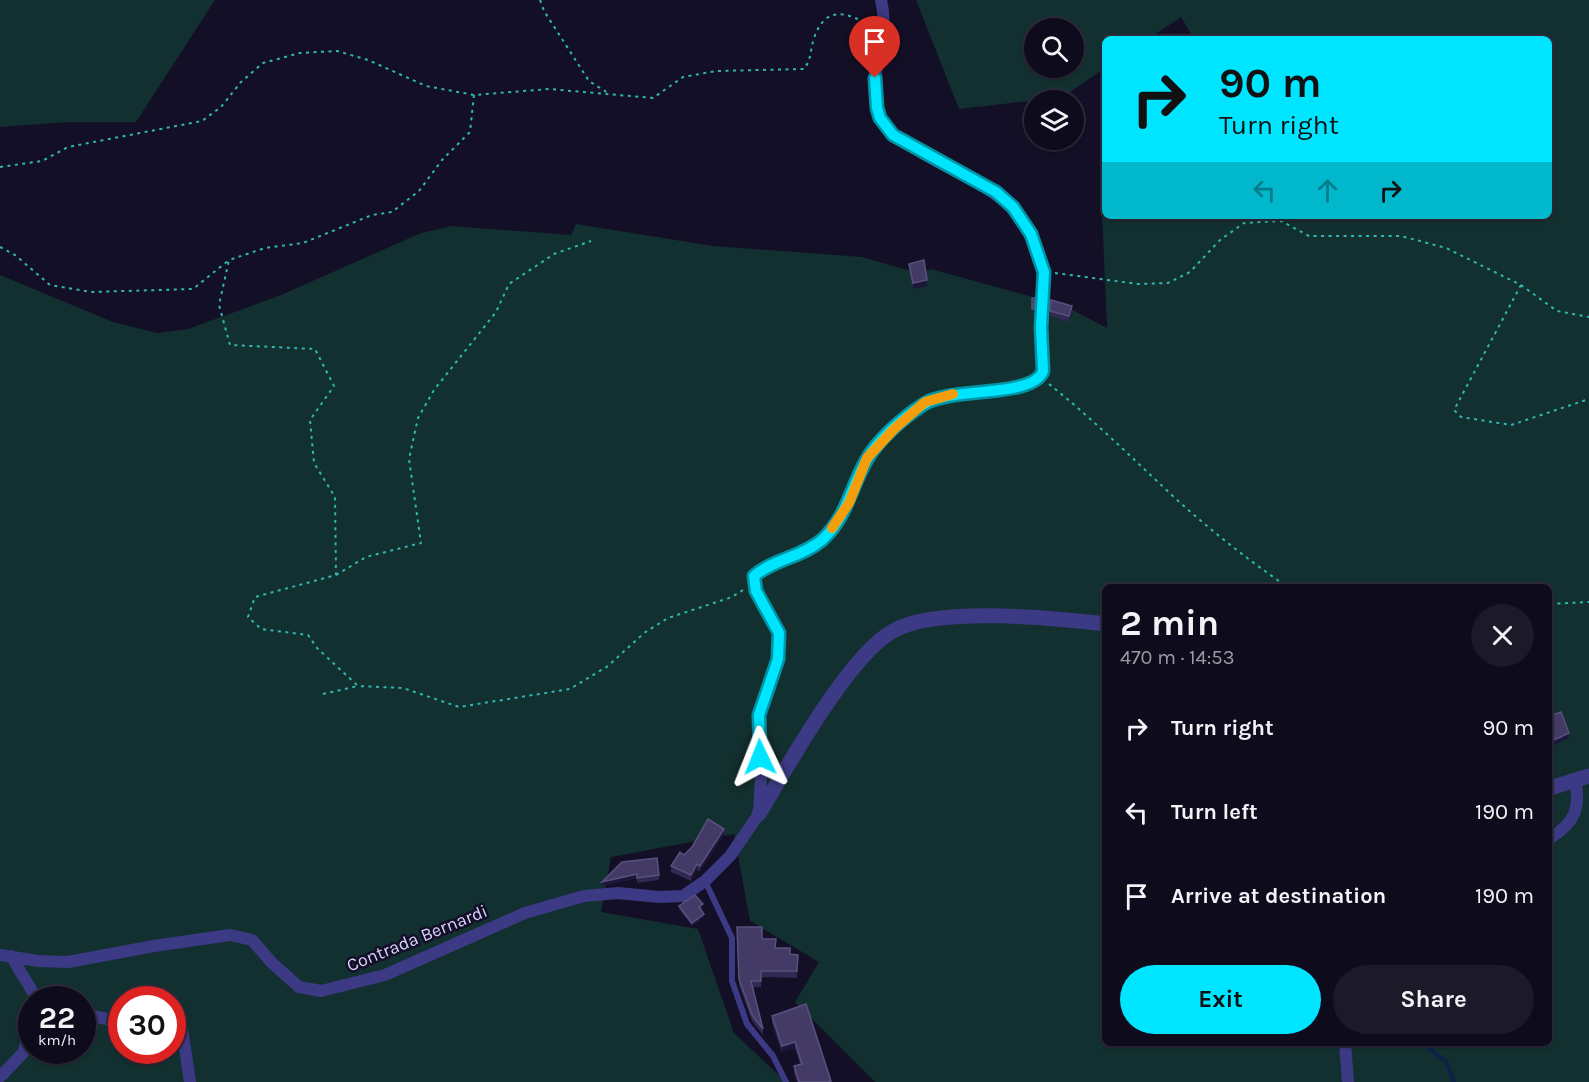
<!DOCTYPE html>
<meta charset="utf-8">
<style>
body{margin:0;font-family:Karla,sans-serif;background:#1c1929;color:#f1f3f6;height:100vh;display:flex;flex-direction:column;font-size:22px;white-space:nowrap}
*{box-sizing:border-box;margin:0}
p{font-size:20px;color:#9b9ba3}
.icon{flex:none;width:33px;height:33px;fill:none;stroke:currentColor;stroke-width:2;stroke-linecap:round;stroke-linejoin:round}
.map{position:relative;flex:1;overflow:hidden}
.sheet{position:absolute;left:1102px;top:584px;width:450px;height:462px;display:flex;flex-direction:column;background:#0e0b1c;border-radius:9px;box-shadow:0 2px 4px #0004,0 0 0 2px #2e2b3b}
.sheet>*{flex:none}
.banner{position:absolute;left:1102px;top:36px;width:450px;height:183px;border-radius:9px;box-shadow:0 2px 4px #0004,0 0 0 2px #2e2b3b;background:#00e5ff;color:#111;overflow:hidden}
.buttons{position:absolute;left:1024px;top:18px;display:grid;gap:12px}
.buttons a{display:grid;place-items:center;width:60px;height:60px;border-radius:50%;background:#0e0b1c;box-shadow:0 2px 4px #0004,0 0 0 2px #2e2b3b;font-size:30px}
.speed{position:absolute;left:18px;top:986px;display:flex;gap:12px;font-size:30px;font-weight:700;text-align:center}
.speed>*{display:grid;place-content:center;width:78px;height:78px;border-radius:50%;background:#0e0b1c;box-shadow:0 2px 4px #0004,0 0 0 2px #2e2b3b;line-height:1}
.speed small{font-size:15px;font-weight:400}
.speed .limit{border:9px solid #d22;background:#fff;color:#111}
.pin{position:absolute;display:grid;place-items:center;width:51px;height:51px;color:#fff;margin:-62px -26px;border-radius:50% 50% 50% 0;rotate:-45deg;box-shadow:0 0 6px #0007}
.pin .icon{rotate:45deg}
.me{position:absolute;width:66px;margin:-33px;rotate:358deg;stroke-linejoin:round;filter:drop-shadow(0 0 4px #0008)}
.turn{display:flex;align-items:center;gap:21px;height:126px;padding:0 18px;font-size:27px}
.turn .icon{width:78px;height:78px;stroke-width:2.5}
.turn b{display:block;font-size:42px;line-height:51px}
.lanes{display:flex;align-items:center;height:57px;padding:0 18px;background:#0003;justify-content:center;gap:30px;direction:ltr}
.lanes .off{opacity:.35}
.round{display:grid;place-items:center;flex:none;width:63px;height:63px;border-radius:32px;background:#1c1929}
.head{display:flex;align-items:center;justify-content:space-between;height:102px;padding:0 18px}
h1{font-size:36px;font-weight:700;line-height:45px}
.primary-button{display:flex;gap:12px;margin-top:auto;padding:12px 18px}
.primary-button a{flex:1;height:69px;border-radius:36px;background:#00e5ff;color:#111;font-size:24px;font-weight:700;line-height:69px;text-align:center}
.primary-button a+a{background:#1c1929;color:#f1f3f6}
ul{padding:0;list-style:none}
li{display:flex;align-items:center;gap:18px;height:84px;padding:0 18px}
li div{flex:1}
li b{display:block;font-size:22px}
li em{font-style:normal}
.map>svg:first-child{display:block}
</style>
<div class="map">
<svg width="1589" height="1082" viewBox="0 0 1589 1082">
<rect width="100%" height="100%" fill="#130f26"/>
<path fill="#12302f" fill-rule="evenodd" d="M0 0H215L136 122H67L0 127Z
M916 0H1589V1082H875L795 1002 819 962 750 921 734 834 611 857 601 912 698 929 734 1033 786 1082H0V275L113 322 157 333 188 329 281 295 421 233 452 226 571 235 576 224 713 246 862 257 918 273 931 269 1065 306 1107 328 1102 211 1105 210 1106 216H1550V39H1194L1181 17 1148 39H1106L1105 68 1063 97 959 109ZM1035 28H1074V68H1035ZM1106 586H1550V1042H1106ZM32 999H82V1050H32ZM122 999H172V1050H122Z"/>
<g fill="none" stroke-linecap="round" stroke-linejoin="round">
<path stroke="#0c2248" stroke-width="4" d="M1428 1042V1048L1446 1061 1454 1082"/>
<path stroke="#2fb8b0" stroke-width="2" stroke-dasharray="3 4.5" stroke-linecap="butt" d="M540 0 544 11 589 81 608 93
M474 95 470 132 442 160 419 191 392 212 372 215 303 243 265 248 229 260 219 305 230 345 315 349 334 386 310 420 314 463 335 497 336 575 255 597 248 617 261 629 308 635 317 648 358 686 403 688 459 707 570 689 608 666 644 633 668 618 732 597 743 590
M0 167 42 161 68 147 202 121 221 107 241 82 263 63 300 53 337 51 368 60 426 86 474 95 549 89 653 98 683 77 716 71 804 69C812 58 810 50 814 38 825 6 846 11 870 26
M0 247 15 255 50 285 91 292 193 289 229 260
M1055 273 1138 284 1168 283 1190 272 1220 240 1244 223 1281 221 1309 236H1401L1446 248 1521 285 1557 311 1589 317
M1521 285 1454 410 1461 417 1511 425 1589 399
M1049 384C1093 419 1133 459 1175 498 1210 530 1247 559 1286 586
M336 575 366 557 421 543 409 459 418 418 434 390 496 312 509 284 554 254 591 241
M1550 604 1589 602
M323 694 358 686"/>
<path stroke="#3d3a85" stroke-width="6" d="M705 881 732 938V981L747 1024 773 1056 786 1082"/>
<path stroke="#3d3a85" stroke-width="12" d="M1550 838C1575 823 1581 808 1575 779
M0 955 38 961 68 962 154 946 230 935 252 940 272 963 299 987 321 991 385 975 525 913 584 896 618 893 660 897 683 896 705 881 730 856 759 814 761 778 759 715 778 659 779 633 757 591 754 576C774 559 802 558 822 540 847 517 850 489 866 461 878 440 904 417 924 404 949 387 1034 398 1043 371 1042 356 1040 340 1041 325 1043 304 1047 283 1041 262 1023 190 964 181 909 145 897 137 886 131 880 117 863 79 892 43 881 0
M11 956 37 999
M82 1014 122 1022
M172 1027 182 1028 190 1082
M1345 1042 1348 1082
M0 1077 23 1053 32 1026"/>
<path stroke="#3d3a85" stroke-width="15" d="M1550 788 1589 776
M759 814C786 769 848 656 893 631 936 606 1055 618 1106 624"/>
</g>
<path fill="#312854" d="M909 264 927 286 913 289 909 269Z
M1050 311 1072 312 1069 322 1050 316Z
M724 834 700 871 697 870 691 881 671 872V866L684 855Z
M659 875V880L637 883V878L602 886V882Z
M679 906 703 907 700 909 704 917 692 926 679 909Z
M737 927 762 939 776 948 790 954 798 955 797 978 761 977V987H752L763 1029V1035L752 1021 739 985Z
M772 1016 831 1082H797L794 1073V1066L800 1064 795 1048 782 1052 772 1023Z"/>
<path fill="#1d163a" d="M927 280V286L913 289V283Z
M1072 306V312L1069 322V316Z
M1569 733V738L1552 746V741Z
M724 829V834L700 871V866Z
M697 864V870L691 881V875Z
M637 874V878L602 886V882Z
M704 914V917L692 926V923Z
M795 1042V1048L782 1052V1046Z"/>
<path fill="#433a66" stroke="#5a527e" stroke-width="1.5" d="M924 260 927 280 913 283 909 264Z
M1032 298H1035L1034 309H1032Z
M1051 300 1072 306 1069 316 1050 311Z
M1561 712 1569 733 1552 741 1550 733V716Z
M708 819 724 829 700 866 697 864 691 875 671 866 680 852 684 855 692 847Z
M657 858 659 875 637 878V874L602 882 622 862Z
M695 895 703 904 699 907 704 914 692 923 679 906Z
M737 927H762V939H776L775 948H790V954L798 955 797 971H761V981H751L763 1029 752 1015 739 979Z
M806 1004 831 1081 827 1082H799L794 1066 802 1064 795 1042 782 1046 772 1016Z"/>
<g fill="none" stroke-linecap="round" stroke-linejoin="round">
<defs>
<path id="route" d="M760 757 759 715 778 659 779 633 756 591 754 576C774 559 802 557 822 540 847 517 850 489 866 461 877 440 904 417 924 404 949 387 1034 398 1043 371L1041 327 1044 272 1031 234 1013 207 996 192 893 135 880 118 877 108 875 78"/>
</defs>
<use href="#route" stroke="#0095a6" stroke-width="15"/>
<use href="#route" stroke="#00e5ff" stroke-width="10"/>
<path stroke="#f59e0b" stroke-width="10" d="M832 528 849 503 867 458 894 429 925 402 953 394"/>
</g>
<g text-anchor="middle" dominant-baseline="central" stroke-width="5" stroke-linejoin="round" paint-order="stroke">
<g font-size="18" fill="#d9d4ff" stroke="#130f26">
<text transform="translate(417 938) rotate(-22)">Contrada Bernardi</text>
</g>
</g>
</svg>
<div class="buttons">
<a><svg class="icon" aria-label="search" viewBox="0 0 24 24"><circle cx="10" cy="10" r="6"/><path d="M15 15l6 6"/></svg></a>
<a><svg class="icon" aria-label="layers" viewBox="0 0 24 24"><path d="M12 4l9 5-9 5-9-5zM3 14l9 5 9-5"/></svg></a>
</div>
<div class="speed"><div>22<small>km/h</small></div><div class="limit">30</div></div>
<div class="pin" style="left:875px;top:78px;background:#d93025"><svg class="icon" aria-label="arrive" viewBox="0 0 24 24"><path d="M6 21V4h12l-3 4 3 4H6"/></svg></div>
<svg class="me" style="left:760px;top:757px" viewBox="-20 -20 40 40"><path d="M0-17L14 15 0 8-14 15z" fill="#00e5ff" stroke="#fff" stroke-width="4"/></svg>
<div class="banner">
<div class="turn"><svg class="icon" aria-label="right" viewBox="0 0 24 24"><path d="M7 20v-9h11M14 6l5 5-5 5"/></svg><div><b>90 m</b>Turn right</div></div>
<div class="lanes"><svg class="icon off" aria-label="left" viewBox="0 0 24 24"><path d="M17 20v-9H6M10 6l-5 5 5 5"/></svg><svg class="icon off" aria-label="ahead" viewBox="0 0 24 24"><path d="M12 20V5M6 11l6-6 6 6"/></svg><svg class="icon" aria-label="right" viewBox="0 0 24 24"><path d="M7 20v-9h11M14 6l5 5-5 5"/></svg></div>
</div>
<section class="sheet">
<div class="head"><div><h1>2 min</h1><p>470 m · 14:53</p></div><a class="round"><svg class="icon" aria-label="close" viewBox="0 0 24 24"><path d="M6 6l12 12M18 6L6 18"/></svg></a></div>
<ul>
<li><svg class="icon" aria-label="right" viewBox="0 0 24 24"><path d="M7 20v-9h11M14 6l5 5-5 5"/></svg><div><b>Turn right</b></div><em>90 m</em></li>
<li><svg class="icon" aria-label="left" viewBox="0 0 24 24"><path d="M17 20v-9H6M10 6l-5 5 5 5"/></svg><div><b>Turn left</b></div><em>190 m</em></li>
<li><svg class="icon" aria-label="arrive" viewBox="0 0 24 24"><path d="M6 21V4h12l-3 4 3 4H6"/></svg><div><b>Arrive at destination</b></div><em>190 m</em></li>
</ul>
<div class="primary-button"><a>Exit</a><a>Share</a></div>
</section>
</div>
